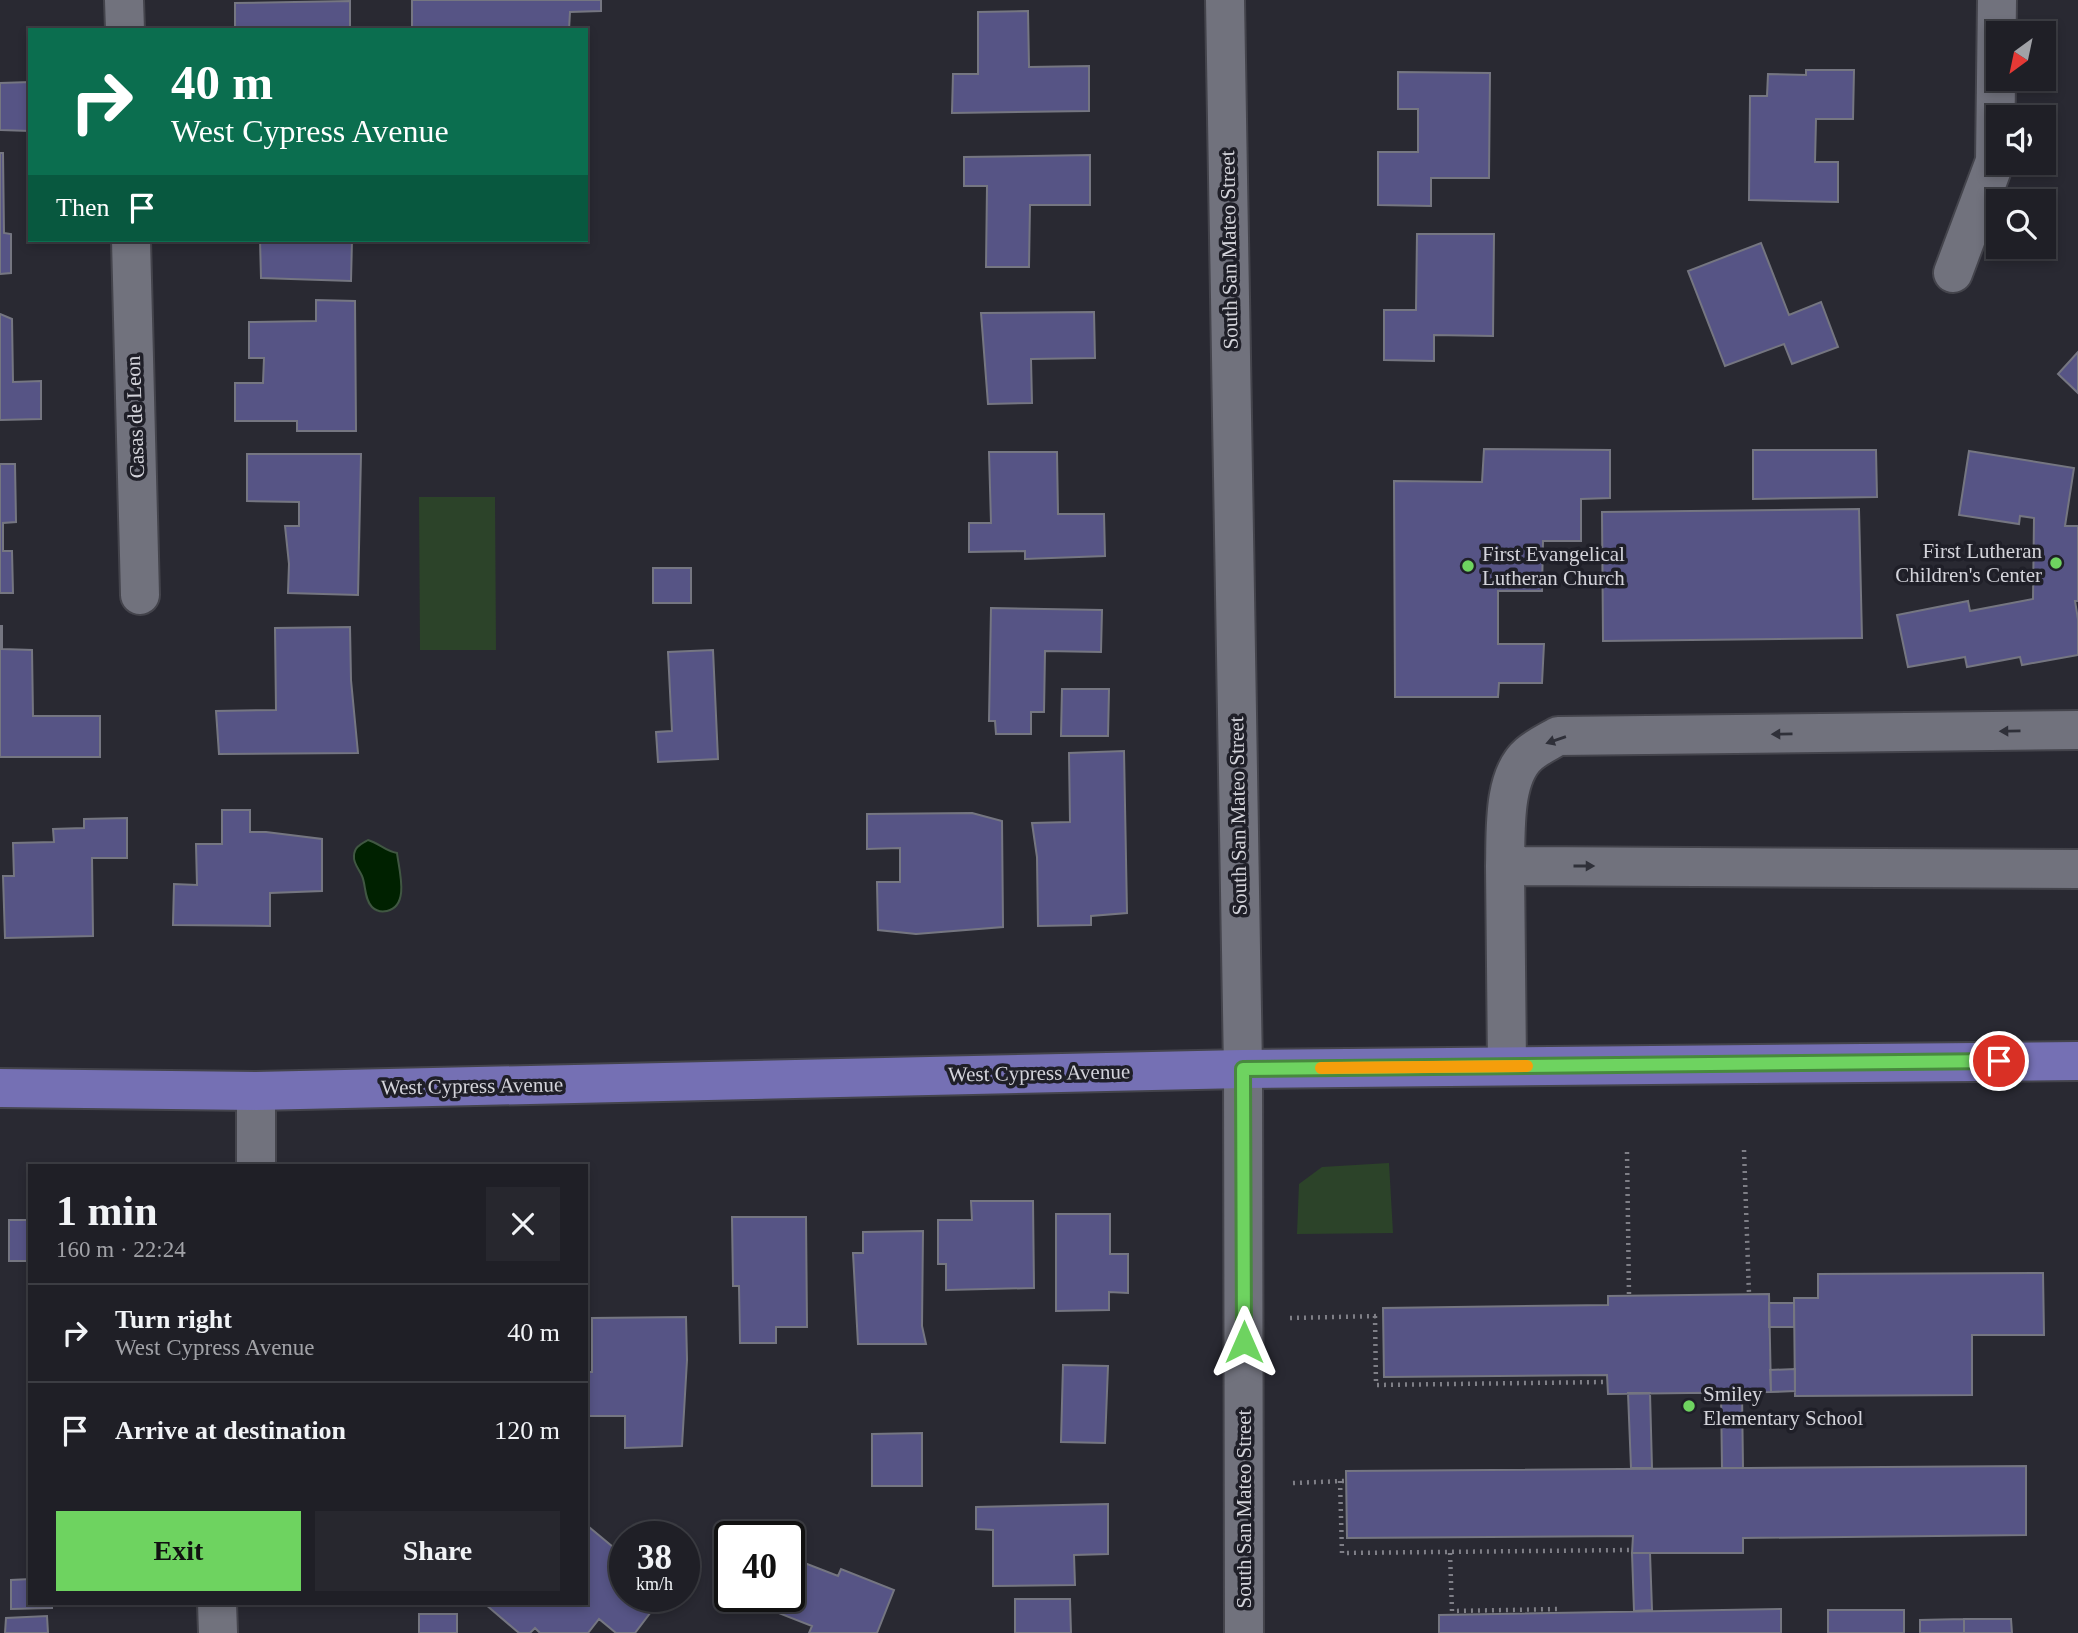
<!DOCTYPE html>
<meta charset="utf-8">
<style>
body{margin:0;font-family:"Times New Roman",serif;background:#27272e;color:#f1f3f6;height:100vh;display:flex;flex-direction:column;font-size:26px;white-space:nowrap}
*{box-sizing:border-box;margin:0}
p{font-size:23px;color:#a1a2a7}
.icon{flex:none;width:38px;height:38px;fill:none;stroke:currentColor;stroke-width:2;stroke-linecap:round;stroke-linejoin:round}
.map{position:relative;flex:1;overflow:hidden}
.side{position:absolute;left:28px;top:1164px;width:560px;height:441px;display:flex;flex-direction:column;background:#1f1f26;border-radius:0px;box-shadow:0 4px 10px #0003,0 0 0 2px #3c3d43}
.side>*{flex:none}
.top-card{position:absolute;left:28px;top:28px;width:560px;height:214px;border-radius:0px;box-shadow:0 4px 10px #0003,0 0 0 2px #3c3d43;background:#0b6e4f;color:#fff;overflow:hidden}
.needle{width:46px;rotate:213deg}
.tools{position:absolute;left:1986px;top:21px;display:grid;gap:14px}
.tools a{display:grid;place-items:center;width:70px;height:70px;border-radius:0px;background:#1f1f26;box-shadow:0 4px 10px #0003,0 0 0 2px #3c3d43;font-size:35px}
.speed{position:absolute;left:609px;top:1521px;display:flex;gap:14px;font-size:35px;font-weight:700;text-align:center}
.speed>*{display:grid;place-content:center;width:91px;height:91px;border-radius:50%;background:#1f1f26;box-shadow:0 4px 10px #0003,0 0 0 2px #3c3d43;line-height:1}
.speed small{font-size:18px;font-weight:400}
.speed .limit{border:4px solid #111;border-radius:10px;background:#fff;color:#111}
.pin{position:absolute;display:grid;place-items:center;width:60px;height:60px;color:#fff;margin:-30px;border:4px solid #fff;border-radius:50%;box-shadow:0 2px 7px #0007}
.me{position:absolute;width:77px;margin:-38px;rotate:0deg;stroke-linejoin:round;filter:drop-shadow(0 0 5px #0008)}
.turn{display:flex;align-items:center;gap:24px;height:147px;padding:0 28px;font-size:32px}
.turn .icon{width:91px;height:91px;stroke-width:2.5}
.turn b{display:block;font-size:49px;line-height:60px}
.then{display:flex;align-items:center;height:66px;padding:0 28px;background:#0003;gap:14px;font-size:26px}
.round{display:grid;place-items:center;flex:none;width:74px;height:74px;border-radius:0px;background:#27272e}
.head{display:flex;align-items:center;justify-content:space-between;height:119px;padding:0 28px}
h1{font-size:42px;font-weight:700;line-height:52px}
.action{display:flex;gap:14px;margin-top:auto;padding:14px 28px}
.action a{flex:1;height:80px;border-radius:0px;background:#6ed360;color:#111;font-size:28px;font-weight:700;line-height:80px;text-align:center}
.action a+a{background:#27272e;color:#f1f3f6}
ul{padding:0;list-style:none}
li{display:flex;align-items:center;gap:21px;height:98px;padding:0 28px;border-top:2px solid #3c3d43}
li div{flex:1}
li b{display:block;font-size:26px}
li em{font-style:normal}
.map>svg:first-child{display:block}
</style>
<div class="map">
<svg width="2078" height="1633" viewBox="0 0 2078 1633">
<rect width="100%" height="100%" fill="#292932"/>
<path fill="#2c4329" d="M419 497H495L496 650H420Z
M1389 1163 1393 1233 1297 1234 1299 1184 1322 1167Z"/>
<path fill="#002100" stroke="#405742" stroke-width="2" d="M368 840C379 843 385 851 397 853 399 870 410 906 387 911 382 912 376 911 372 907 364 899 366 885 362 876 359 869 353 863 354 856 354 847 361 844 368 840Z"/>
<path fill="#565485" stroke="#757681" stroke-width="2" d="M412 0H601V11L570 12 569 30H412Z
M350 1V30H235V3Z
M1028 11 1029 67 1089 66V111L952 113 953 74H978V12Z
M1806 70H1854L1853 119H1816L1815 162H1838V202L1749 200 1750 96H1767L1768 74 1806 75Z
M1398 72 1490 73 1489 178H1431V206L1378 205V152H1418V109H1398Z
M30 82V131L0 130V83Z
M0 153H3L4 233 11 234V273L0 274Z
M1090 155V205H1030L1029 267H986L987 186H964V157Z
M1417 234H1494L1493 336 1434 335V361L1384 360V310H1416Z
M260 240H352L351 281 261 278Z
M1761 243 1789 315 1821 302 1838 347 1792 364 1784 344 1725 366 1688 271Z
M316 300 355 301 356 431H297V421H235V383H263L264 358H249V322L316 321Z
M1094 312 1095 358 1031 359 1032 403 988 404 981 313Z
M0 314 12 319 13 382 41 381V419L0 420Z
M2078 352V393L2058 374Z
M1484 449 1610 450V498L1581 499V541H1543L1542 591H1498V644H1544L1542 683H1499L1498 697H1395L1394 481 1482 482Z
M1753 450H1876L1877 497 1753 499Z
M1969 451 2074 468 2065 526H2078V601H2075L2078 619V655L2022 665 2020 657 1967 667 1965 657 1908 667 1897 615 1968 601 1970 611 2033 599 2034 518 2020 516 2019 524 1959 515Z
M989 452H1057L1058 514H1104L1105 556 1025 559V551L969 552V523H991Z
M247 454H361L358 595 288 593 289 564 285 526H299V502L247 501Z
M0 464H15L16 522 3 523V551H12L13 593H0Z
M1859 509 1862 638 1603 641 1602 512Z
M653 568H691V603H653Z
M991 608 1102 610 1101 652 1045 651 1044 712H1031V734H996L995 721H989Z
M0 626H2V649L32 650 33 716H100V757H0Z
M350 627 351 680 358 753 219 754 216 711 276 710 275 628Z
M713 650 718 759 658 762 656 732 672 731 668 652Z
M1062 689H1109L1108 736H1061Z
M1124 751 1127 913 1091 916V925L1038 926 1037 857 1032 823 1070 822 1069 753Z
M222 810H250V832H266L322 839V891L270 893V926L173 925 174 884 197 885 196 844H222Z
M972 813 1002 821 1003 927 916 934 878 930 877 882H900V848L867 849V814Z
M127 818V858H92L93 936 5 938 3 876H14L13 843 54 842 53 829 84 828V819Z
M971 1201H1033L1034 1288 946 1290V1264H938V1220H972Z
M1056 1214H1110V1254H1128V1293L1109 1292V1310L1056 1311Z
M732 1217H806L807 1327H776V1343H740L739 1286H733Z
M9 1220H30V1261H9Z
M923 1231 922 1326 926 1344H858L853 1253H863V1232Z
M2043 1273 2044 1335H1972V1395L1795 1396 1794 1298H1818V1274Z
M1769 1294 1771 1392 1608 1394 1607 1375 1384 1377 1383 1308 1608 1305V1296Z
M1769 1303H1794V1327H1769Z
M686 1317 687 1360 682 1446 625 1448V1416H586V1372H592V1318Z
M1063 1365 1108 1366 1105 1443 1061 1442Z
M1795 1369V1391L1771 1392 1770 1370Z
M1628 1393H1650L1652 1468H1631Z
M1721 1393H1742L1743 1468H1722Z
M922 1433V1486H872V1434Z
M2026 1466V1535L1743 1538V1553H1632L1633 1536 1347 1538 1346 1471Z
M1108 1504V1554L1074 1555 1075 1585 993 1586V1530L976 1529V1507Z
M589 1527 625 1557V1596H663L635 1633H616L599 1619 588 1633H540L535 1628 530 1633H519L485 1604 586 1603V1530Z
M1632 1553H1650L1652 1610 1634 1611Z
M789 1557 838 1576 841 1569 894 1590 877 1633H809L812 1626 735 1596H789Z
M30 1579V1603H52V1608L11 1609V1580Z
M1015 1599H1070L1071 1633H1015Z
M1781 1609V1633H1439V1615Z
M1828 1610H1904V1633H1828Z
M419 1614H457V1633H419Z
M47 1616 48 1633H5L6 1618Z
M1964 1619V1633H1920V1620Z
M1964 1619H2011L2012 1633H1964Z"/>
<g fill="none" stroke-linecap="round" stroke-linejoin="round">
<defs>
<path id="minor" d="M124 0 125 30
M1225 0 1243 1069 1244 1633
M131 240 140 595
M1953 273 1995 161 1997 0
M2078 730 1558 736C1548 742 1537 747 1529 754 1502 777 1506 834 1505 866L2078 869
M1505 866 1507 1066
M256 1091V1166
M217 1603 218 1633"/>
<path id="major" d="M0 1088 256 1091 1243 1069 2078 1061"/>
</defs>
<use href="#minor" stroke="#44444c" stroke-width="42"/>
<use href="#major" stroke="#44444c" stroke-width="42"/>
<path stroke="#7f7f87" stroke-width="4.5" stroke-dasharray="2 5" stroke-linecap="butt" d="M1744 1150 1749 1294
M1627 1152 1629 1295
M1375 1316 1376 1385 1604 1382
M1290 1318 1380 1316
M1340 1481 1342 1553 1629 1550
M1293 1483 1344 1481
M1450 1553 1452 1611 1561 1609"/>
<use href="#minor" stroke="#71727d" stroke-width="38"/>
<use href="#major" stroke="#7570b4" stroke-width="38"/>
</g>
<defs><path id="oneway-solid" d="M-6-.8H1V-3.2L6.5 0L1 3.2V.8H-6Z" transform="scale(1.75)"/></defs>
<g fill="#2f3039">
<use href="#oneway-solid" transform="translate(2010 731) rotate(179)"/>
<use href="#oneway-solid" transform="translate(1782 734) rotate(179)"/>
<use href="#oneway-solid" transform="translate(1556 740) rotate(161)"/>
<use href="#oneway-solid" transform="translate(1584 866)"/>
</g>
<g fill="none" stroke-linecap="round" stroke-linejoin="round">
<defs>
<path id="route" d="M1244 1342 1243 1069 1999 1061"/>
</defs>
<use href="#route" stroke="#48893e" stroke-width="18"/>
<use href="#route" stroke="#6ed360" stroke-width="12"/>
<path stroke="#f59e0b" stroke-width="12" d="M1321 1068 1527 1066"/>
</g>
<g fill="#6ed360" stroke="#1f1f28" stroke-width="2.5">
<circle cx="2056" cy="563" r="7"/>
<circle cx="1468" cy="566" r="7"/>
<circle cx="1689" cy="1406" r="7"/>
</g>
<g text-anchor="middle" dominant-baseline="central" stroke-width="7" stroke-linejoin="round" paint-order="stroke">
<g font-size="21" fill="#d4d4db" stroke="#1f1f28">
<text transform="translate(1229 250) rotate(-91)">South San Mateo Street</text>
<text transform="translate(135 417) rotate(-92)">Casas de Leon</text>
<text transform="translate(1238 816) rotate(-91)">South San Mateo Street</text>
<text transform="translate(1039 1073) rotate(-1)">West Cypress Avenue</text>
<text transform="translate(472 1086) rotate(-1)">West Cypress Avenue</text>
<text transform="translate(1244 1509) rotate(-90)">South San Mateo Street</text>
</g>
<g font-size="21" fill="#d4d4db" stroke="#1f1f28" text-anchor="start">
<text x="2042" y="551" text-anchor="end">First Lutheran<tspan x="2042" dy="24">Children's Center</tspan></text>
<text x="1482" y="554">First Evangelical<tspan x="1482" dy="24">Lutheran Church</tspan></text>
<text x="1703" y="1394">Smiley<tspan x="1703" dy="24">Elementary School</tspan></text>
</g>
</g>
</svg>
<div class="tools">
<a><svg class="needle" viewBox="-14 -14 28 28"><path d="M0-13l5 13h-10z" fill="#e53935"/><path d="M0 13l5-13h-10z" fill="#a1a2a7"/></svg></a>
<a><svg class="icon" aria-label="sound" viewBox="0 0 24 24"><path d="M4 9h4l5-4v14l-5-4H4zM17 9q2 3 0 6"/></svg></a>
<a><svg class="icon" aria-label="search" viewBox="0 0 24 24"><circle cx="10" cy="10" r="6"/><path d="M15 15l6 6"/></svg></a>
</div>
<div class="speed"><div>38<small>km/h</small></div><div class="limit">40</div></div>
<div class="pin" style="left:1999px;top:1061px;background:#d93025"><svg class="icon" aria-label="arrive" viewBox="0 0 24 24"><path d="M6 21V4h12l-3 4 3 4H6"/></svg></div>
<svg class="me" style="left:1244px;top:1342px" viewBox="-20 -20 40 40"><path d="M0-17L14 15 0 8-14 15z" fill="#6ed360" stroke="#fff" stroke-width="4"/></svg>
<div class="top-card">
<div class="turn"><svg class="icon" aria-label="right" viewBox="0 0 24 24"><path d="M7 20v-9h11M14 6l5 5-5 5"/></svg><div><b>40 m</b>West Cypress Avenue</div></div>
<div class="then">Then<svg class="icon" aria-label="arrive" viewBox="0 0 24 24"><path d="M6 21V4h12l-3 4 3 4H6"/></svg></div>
</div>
<section class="side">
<div class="head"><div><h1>1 min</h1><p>160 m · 22:24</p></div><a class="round"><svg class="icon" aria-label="close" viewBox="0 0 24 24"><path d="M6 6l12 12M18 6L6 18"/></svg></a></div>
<ul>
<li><svg class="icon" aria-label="right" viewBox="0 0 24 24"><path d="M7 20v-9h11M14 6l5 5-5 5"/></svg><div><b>Turn right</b><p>West Cypress Avenue</p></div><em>40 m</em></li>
<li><svg class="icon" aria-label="arrive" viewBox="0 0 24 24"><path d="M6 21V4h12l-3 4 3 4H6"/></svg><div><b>Arrive at destination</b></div><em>120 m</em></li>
</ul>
<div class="action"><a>Exit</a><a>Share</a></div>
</section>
</div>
